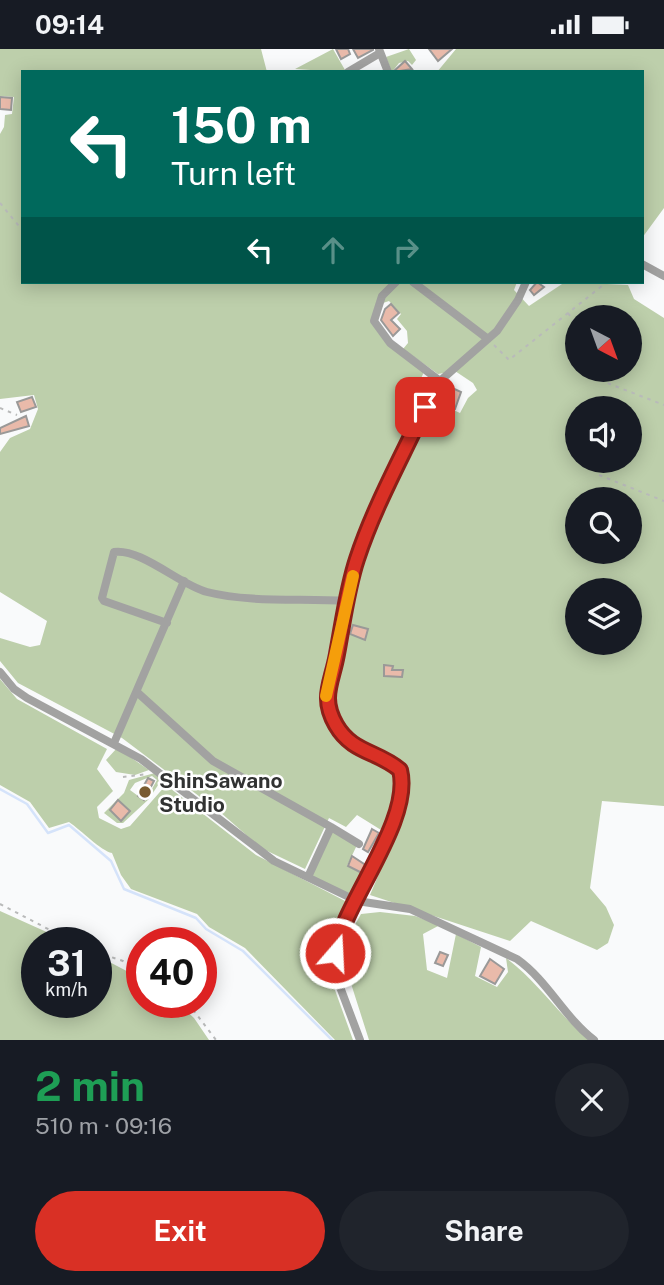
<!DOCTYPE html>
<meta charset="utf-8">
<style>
body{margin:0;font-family:"Public Sans",sans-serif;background:#20242c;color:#f1f3f6;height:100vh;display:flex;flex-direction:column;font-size:26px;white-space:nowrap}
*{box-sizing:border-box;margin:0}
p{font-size:23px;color:#9ea1a6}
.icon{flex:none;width:38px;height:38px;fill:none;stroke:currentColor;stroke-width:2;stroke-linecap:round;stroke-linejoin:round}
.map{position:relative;height:991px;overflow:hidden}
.side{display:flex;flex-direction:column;background:#171b24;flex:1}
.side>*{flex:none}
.guide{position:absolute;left:21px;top:21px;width:623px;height:214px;border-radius:0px;box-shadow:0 4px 18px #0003;background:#00695c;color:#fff;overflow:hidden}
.needle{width:46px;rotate:139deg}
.controls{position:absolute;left:565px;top:256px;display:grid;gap:14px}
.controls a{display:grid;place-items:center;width:77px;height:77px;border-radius:50%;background:#171b24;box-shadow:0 4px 18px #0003;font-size:35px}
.speed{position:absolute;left:21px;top:878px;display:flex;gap:14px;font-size:35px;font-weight:700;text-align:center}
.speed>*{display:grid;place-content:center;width:91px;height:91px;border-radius:50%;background:#171b24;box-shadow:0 4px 18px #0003;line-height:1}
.speed small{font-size:18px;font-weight:400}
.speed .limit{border:10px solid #d22;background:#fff;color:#111}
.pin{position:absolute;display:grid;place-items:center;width:60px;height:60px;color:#fff;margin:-30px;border-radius:14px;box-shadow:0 4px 10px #0006}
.me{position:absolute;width:77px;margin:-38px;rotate:19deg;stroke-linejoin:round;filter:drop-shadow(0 0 5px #0008)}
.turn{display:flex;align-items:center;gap:24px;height:147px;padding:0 35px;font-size:32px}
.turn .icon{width:91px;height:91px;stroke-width:2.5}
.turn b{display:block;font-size:49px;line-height:60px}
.lanes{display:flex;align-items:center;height:66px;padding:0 35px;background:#0003;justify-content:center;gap:35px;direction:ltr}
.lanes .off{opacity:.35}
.round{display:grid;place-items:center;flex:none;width:74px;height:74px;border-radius:37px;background:#20242c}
.summary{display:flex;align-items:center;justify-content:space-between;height:119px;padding:0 35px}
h1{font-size:42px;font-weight:700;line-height:52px;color:#1e9e55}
.primary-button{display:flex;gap:14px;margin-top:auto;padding:14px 35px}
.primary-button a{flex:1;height:80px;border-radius:42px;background:#d93025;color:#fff;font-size:28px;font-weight:700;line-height:80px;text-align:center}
.primary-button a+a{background:#20242c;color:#f1f3f6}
.status{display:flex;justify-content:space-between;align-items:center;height:49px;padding:0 35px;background:#171b24;direction:ltr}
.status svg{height:19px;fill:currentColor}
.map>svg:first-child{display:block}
</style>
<div class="status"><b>09:14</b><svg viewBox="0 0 49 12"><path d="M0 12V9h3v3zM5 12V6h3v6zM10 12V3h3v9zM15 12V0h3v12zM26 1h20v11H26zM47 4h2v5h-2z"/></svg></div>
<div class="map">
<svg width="664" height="991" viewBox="0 0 664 991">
<rect width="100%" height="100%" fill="#f9fafb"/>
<path fill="#bdcfab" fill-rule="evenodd" d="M0 0H261L267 23H23V233H517L514 241 529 257 565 233 628 236 634 250 664 269V757L602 752 590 839 606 858 614 876 608 894 597 901 531 872 510 892 370 846 394 789 357 766 346 778 329 769 305 820 261 799 220 763 122 689 18 634 0 612V589L30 598 40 596 47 572 0 543V403L10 389 30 380 38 360 34 346 0 350V85L4 78 5 66 12 65 14 48 0 47ZM389 252 401 265 397 270 407 282 408 294 403 300 438 325 455 322 473 334 477 341 468 349 460 364 434 352 426 359 412 348 424 323 388 296 371 271 383 254ZM578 268H630V320H578ZM578 359H630V411H578ZM578 450H630V502H578ZM578 541H630V593H578Z
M333 0 345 21 342 23 295 20Z
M409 0 416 11 412 16 408 12 399 14 392 23 386 8Z
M456 0H664V159L642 189V23H437Z
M0 630 17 650 107 700 97 720 113 742 97 758 99 769 121 780 130 777 166 736 256 806 349 854 332 878 327 919 353 991H335L245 899 209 878 197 865 131 840 121 826 112 804C101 802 81 781 69 773L49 779 30 753 0 736Z
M117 699 149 721 135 726 116 723 106 711Z
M155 724 162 730 149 750 123 774H117L104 764 124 744 129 731ZM152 727 157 731 145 752 130 741 135 734Z
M332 781 357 796 347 817 365 826 360 839 350 847 311 827Z
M0 862 71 894H37V954H96V906L142 930V954H178L194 969 209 991H0Z
M380 863 415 867 440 876 423 885 427 921 447 929 456 885 481 898 475 927 497 938 508 923 506 909C537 932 559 966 589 991H369L347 922V890L361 865Z"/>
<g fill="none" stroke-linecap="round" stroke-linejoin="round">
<path stroke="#d5e3fa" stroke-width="2.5" d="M0 740 27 755 48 784 69 776 111 812 124 840 196 869 206 880 243 902 332 991"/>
</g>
<path fill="#e9baaa" stroke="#9a9998" stroke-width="2" d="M336 0H348L350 5 341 10Z
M353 0H373V1L358 9Z
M429 0H452L438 12Z
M405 12 412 20 394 23V22Z
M0 48 12 49 11 61 0 60Z
M537 233 544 238 534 246 530 241Z
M391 255 399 264 391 271 400 280 393 287 381 271 385 260Z
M448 337 461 343 455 360 440 353Z
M32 348 36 358 21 363 17 353Z
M26 367 29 377 0 385V379Z
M353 576 368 580 365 591 350 585Z
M384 616 393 617 392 621H403L402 628 384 627Z
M148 729 154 732 144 751 138 747Z
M118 751 130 762 121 772 110 761Z
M372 780 379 784 368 803 363 800Z
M352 807 367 817 364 825 348 817Z
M440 903 448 906 443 917 435 914Z
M490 910 504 920 495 935 480 927Z"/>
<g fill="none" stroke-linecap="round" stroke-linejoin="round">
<path stroke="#b9baba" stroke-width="2" stroke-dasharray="3.5 5" stroke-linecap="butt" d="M0 154 23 182
M568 264 578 278
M494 296 509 311 607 233
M591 320 584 325 664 356
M0 359 17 366
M599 426 664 452
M123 728 148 725
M0 855 75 894
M96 903 123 912 142 922
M188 954 216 991"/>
<path stroke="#a2a2a1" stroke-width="8" d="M379 0 388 23
M348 23 380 4
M642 215 664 227
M396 233 382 247 374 272 390 294 440 332
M413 233 488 290
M167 574 104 552 102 549 114 503C141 499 180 536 207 543 251 554 301 549 347 552
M0 623 14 640 27 649 141 710 274 812 357 852 410 860 517 910C548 932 564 968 594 991
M138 644 213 712 331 778 308 828
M114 694 184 532
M331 778 359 795
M360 991 337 930 335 915 338 888 366 836 400 753 403 731 400 721 392 714 354 698 344 689 326 653V645L335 619 357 510 424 358 440 332 497 282 518 251 526 233"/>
</g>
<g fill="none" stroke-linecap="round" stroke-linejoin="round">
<defs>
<path id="route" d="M335 904C343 854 413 772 400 721 378 702 352 704 336 676 320 648 332 634 337 605 343 573 347 540 357 510 374 458 402 408 425 358"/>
</defs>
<use href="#route" stroke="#8d1f18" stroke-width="18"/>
<use href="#route" stroke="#d93025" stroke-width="12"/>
<path stroke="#f59e0b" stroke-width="12" d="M326 647 353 527"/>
</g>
<circle fill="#795b30" stroke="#fff" stroke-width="2.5" cx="145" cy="743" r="7"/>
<g text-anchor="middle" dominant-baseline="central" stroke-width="5" stroke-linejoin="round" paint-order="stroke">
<g font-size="21" font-weight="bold" fill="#313232" stroke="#fff" text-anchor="start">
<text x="159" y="731">ShinSawano<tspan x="159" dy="24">Studio</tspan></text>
</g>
</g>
</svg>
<div class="controls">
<a><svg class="needle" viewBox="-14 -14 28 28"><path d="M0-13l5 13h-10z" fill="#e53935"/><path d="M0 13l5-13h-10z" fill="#9ea1a6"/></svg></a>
<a><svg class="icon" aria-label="sound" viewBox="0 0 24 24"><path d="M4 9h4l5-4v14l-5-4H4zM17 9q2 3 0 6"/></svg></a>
<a><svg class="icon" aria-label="search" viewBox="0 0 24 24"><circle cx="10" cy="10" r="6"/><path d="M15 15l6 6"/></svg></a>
<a><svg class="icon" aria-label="layers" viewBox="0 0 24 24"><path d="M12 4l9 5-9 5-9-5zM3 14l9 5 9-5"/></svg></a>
</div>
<div class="speed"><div>31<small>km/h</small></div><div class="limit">40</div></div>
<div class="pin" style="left:425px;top:358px;background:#d93025"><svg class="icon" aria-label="arrive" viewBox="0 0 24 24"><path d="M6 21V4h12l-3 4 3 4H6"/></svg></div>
<svg class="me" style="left:335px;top:904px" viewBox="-20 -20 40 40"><circle r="17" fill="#d93025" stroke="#fff" stroke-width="3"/><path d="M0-11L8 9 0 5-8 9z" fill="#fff"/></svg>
<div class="guide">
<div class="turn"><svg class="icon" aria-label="left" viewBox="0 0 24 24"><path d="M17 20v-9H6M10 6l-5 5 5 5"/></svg><div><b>150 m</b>Turn left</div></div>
<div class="lanes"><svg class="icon" aria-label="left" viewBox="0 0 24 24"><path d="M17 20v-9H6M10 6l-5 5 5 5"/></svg><svg class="icon off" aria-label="ahead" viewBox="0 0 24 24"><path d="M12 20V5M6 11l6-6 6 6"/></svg><svg class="icon off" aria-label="right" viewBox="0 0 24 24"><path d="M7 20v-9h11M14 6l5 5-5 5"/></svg></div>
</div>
</div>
<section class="side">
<div class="summary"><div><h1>2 min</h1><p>510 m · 09:16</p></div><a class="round"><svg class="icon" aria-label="close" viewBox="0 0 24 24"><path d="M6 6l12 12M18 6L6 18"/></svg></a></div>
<div class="primary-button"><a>Exit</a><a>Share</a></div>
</section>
